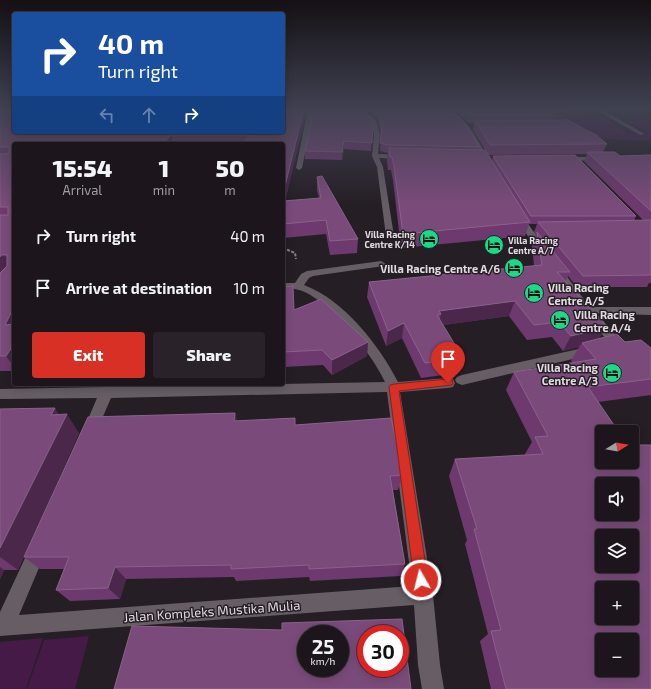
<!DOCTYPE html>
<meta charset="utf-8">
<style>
body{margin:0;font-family:"Exo 2",sans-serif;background:#292329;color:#f1f3f6;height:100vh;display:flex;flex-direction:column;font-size:15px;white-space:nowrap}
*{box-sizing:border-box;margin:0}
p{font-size:13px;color:#a09fa3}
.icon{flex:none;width:22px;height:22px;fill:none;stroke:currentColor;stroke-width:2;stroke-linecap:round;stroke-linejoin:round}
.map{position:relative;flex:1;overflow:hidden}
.side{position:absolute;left:12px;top:142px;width:273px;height:244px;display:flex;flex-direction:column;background:#1c161c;border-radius:4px;box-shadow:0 2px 10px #0003,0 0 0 1px #3a353b}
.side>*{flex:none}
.hud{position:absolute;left:12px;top:12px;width:273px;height:122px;border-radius:4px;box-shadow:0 2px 10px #0003,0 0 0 1px #3a353b;background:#1a4fa0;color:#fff;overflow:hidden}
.needle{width:26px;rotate:79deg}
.fabs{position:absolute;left:595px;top:425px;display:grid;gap:8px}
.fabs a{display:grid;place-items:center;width:44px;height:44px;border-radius:4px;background:#1c161c;box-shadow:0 2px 10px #0003,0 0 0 1px #3a353b;font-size:20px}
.speed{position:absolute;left:297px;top:625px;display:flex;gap:8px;font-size:20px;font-weight:700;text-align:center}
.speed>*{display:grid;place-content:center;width:52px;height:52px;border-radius:50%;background:#1c161c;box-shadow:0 2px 10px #0003,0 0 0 1px #3a353b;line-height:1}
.speed small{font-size:10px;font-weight:400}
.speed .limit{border:6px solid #d22;background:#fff;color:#111}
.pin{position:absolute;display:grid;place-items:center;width:34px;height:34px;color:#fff;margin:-41px -17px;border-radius:50% 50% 50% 0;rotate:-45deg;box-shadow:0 0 4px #0007}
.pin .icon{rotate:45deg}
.me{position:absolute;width:44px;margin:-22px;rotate:352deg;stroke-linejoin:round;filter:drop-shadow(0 0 3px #0008)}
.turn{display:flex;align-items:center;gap:14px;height:84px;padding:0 20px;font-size:18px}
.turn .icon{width:52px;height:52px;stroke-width:2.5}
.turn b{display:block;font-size:28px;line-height:34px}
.lanes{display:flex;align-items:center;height:38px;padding:0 20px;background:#0003;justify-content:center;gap:20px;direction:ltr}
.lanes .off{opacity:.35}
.eta{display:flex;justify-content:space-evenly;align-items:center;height:68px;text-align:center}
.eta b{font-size:24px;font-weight:800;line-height:28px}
.button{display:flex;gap:8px;margin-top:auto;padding:8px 20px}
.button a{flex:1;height:46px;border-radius:4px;background:#d93025;color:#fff;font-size:16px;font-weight:800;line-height:46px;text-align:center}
.button a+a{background:#292329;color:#f1f3f6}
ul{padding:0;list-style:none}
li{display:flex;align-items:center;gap:12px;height:52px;padding:0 20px}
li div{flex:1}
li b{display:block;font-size:15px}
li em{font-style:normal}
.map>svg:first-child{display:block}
</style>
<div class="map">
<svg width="651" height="689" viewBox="0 0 651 689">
<rect width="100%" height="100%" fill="#251e25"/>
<path fill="#461a46" d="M517 109H572L583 111 586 116 608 119 629 134H650L625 120 651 119V141L608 139 589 136 559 124 568 116 547 110Z
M89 636 75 689H27L44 640Z
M43 638 26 689H0V642Z"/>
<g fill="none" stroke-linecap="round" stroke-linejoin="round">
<path stroke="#888288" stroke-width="2" stroke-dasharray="3 1.5" stroke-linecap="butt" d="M283 248 295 253 296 259"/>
<path fill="#665d65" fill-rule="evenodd" d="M308 109H314L302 168 299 170 296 168Z
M357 109H363L376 120 380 134 378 154 403 155 406 157 403 159 379 158 383 167 394 236 393 238 390 239 386 236 377 167 372 156 374 134 370 121Z
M594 109H601L645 134 640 135Z
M446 111C465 110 483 150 491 164L490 165H486L462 124 446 113Z
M562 157H601L604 159 601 161 560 160 559 159Z
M515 214H521L549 253 547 255H541L514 216Z
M381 261 386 264 384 266 313 276 309 278 304 285C344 300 379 345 398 382L448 378 453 379 455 383 453 387 448 388 400 392 433 595 440 665 444 689H422L418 665 414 605 0 636V612L32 543 38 540 44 543 47 549 19 615 412 586 387 392 111 398 95 435 90 437 85 435 83 431 97 398 0 399V389L385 382C373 355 326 294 295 289 291 288 287 289 283 289V283H295L301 274 307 271Z
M556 265 559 266 583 298 584 300 583 302H575L551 268Z
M588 307H651V315L584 313 582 311 584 309Z
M595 315 599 316 617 337 612 348 594 354 462 385 457 383 455 380 457 377 462 375 592 346 603 342 605 338 589 319 591 316Z"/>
</g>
<path fill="#6e396e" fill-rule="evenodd" d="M0 109 305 116 285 201 319 198 317 190V177L358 239 357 253 330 255 326 234 283 238V144H14V371H0Z
M365 109H563L564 118 554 119V120L607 144 603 152 620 156 651 155V283H649L647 287H577L568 276 565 282 600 338 625 342 651 348V395L598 402 651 689H491L480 641 488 634 465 544 467 540 449 476 455 459 525 455V454L532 442 506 390 514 372 573 363 571 361 579 347 563 351 552 337 527 340 509 316 443 325 463 358 458 373 421 378 402 338 386 346 367 297 369 282 534 266 532 246 536 235 534 232 537 224H529L525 236 401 248 393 180 391 170H388L387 160 388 153 380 151 381 134 377 119ZM445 109 452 111 460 115 469 123H474L473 130 485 150H479V147ZM587 154 584 161 643 220 634 221 636 216 493 156 492 161 489 155Z
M330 110 373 127 371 151 344 149 342 160 305 159V151Z
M293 286 294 310 368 342 367 356 332 375 323 365 283 367V287Z
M0 409 59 415 79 433 18 570H4L0 579Z
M235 413 237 421 295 418V425L402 475 398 490H393L405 564 401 576 310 581 309 577 236 581 234 577 126 579 120 599 70 601 56 590 64 569H40L24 557Z"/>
<path fill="#4b274b" d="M304 109H305V116L283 211V194Z
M566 111 564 118 554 119 555 115 550 113Z
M171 135 173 144H163Z
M344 141V149L342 160V152Z
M1 255H7L14 267 0 281V257Z
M293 286 294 301 295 325 294 310Z
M515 301 509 316 438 326 441 314 439 311Z
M14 307V337L5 325Z
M404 323 402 338 386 346 388 331Z
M607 327 597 342 582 343 579 347 563 351 571 336Z
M368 342 367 356 332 375V360Z
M14 344V367L6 356Z
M55 408 63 421 67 414 79 433 18 570 0 557V548L51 415Z
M235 413 239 429 234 421Z
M0 567 4 570 0 579Z
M115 567 126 579 120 599 108 588Z"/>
<path fill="#7a4b7a" stroke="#8a628a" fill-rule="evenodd" d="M0 109H14V132H283V109H304L283 194V144H243L249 135H171L163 144H14V307L5 325 14 324V344L6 356H0V273L7 266V255H1L0 257V215H8V207H0V154H8L10 149 8 147H0Z
M314 109 330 110V109H363L369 115 373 127 372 143 344 141 342 152 305 151Z
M374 109H445L458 116 469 130 479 147 387 145 380 143 382 127 378 112Z
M462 109H563L566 111 550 113 555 115 470 116Z
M566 119 596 135 607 144 490 145 475 121 563 120Z
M389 148 485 150 530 222 403 234 394 167 392 157H390Z
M587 152H615L620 156 651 155V211Z
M575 155 636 216H531L493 156Z
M322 176 358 239 330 241 326 220 283 224V201L321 198 317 177Z
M651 220V275L583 276 538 222Z
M537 232 570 272H557L607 327 571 336 559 322 534 325 515 301 439 311 441 314 437 315 463 358 425 363 404 323 388 331 369 282 542 265Z
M293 286 294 310 321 299 368 342 332 360 322 350 283 352V287Z
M617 334 625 342 641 340 651 348V379L588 387 618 431H620L621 432H602V462H632V445H651V689H506L491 631 501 630 474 529H477L455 459 543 454 535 437 548 436 514 372 596 359 582 343ZM602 484H632V514H602ZM602 536H632V566H602ZM602 588H632V618H602ZM602 640H632V670H602Z
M55 408 51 415 67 414 0 548V409Z
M235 413 234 421 295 418V425L391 418 398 450 402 475 390 476 405 564 309 569V565L231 569V565L115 567 108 588 56 590 69 557H24L88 417Z
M402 619 411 689H114L132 626 282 630V623ZM306 634H340V668H306ZM366 634H400V668H366Z"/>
<linearGradient id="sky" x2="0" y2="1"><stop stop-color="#141014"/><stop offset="0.53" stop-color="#404151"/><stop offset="1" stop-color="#404151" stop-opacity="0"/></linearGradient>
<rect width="651" height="205" fill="url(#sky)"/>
<path fill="#d93025" stroke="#8d1f18" d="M448 379 452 380 453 383 452 385 399 391 428 580 426 586 421 588 416 586 414 580 389 387 390 385 394 384Z"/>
<defs>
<symbol id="hotel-disc" viewBox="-11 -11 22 22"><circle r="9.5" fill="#1bd988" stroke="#251e25"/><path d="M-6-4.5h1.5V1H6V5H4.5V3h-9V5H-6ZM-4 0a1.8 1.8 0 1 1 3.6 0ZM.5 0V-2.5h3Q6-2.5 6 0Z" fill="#111"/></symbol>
</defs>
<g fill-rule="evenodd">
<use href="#hotel-disc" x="418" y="228" width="22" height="22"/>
<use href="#hotel-disc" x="483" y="234" width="22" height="22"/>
<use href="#hotel-disc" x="503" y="257" width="22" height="22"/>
<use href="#hotel-disc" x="523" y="282" width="22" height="22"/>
<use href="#hotel-disc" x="549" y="309" width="22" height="22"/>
<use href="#hotel-disc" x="601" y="362" width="22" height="22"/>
</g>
<g text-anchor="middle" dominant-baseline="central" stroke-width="3" stroke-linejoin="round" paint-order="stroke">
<g font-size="9" font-weight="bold" fill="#e1dce1" stroke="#251e25" text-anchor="end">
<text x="415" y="234">Villa Racing<tspan x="415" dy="10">Centre K/14</tspan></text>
<text x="508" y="240" text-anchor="start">Villa Racing<tspan x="508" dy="10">Centre A/7</tspan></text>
</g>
<g font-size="11" font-weight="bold" fill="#e1dce1" stroke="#251e25" text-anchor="end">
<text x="500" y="268">Villa Racing Centre A/6</text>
<text x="548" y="287" text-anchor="start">Villa Racing<tspan x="548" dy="13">Centre A/5</tspan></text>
<text x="574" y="314" text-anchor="start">Villa Racing<tspan x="574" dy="13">Centre A/4</tspan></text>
<text x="598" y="367">Villa Racing<tspan x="598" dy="13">Centre A/3</tspan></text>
</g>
<g font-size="13" fill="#e1dce1" stroke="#251e25">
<text transform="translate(212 611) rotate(-4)">Jalan Kompleks Mustika Mulia</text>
</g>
</g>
</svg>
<div class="fabs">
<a><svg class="needle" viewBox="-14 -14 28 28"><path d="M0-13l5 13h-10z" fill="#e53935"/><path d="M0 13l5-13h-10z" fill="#a09fa3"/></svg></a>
<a><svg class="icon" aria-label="sound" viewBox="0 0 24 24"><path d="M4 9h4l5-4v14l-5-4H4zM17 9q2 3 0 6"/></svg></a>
<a><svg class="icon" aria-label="layers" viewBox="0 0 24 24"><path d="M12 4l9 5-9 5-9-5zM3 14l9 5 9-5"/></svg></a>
<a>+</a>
<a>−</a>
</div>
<div class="speed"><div>25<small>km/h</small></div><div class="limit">30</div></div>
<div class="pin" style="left:448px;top:383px;background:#d93025"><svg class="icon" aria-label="arrive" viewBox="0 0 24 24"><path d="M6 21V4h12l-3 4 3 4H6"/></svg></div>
<svg class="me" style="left:421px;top:580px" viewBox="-20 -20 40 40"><circle r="17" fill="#d93025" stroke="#fff" stroke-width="3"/><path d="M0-11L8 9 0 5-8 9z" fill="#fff"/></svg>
<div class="hud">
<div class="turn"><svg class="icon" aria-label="right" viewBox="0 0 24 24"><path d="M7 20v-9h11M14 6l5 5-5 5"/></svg><div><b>40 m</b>Turn right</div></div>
<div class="lanes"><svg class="icon off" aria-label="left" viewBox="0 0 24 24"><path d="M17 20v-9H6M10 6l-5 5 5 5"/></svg><svg class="icon off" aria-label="ahead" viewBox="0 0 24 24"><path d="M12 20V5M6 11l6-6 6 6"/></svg><svg class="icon" aria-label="right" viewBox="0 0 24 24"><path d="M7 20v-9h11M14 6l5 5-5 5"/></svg></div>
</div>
<section class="side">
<div class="eta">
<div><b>15:54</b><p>Arrival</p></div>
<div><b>1</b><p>min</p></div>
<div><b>50</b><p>m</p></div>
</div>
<ul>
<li><svg class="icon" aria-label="right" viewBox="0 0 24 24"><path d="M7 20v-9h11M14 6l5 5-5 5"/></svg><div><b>Turn right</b></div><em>40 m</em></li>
<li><svg class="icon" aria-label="arrive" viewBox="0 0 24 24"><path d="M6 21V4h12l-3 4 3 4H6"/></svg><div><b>Arrive at destination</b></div><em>10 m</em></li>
</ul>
<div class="button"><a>Exit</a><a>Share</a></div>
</section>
</div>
